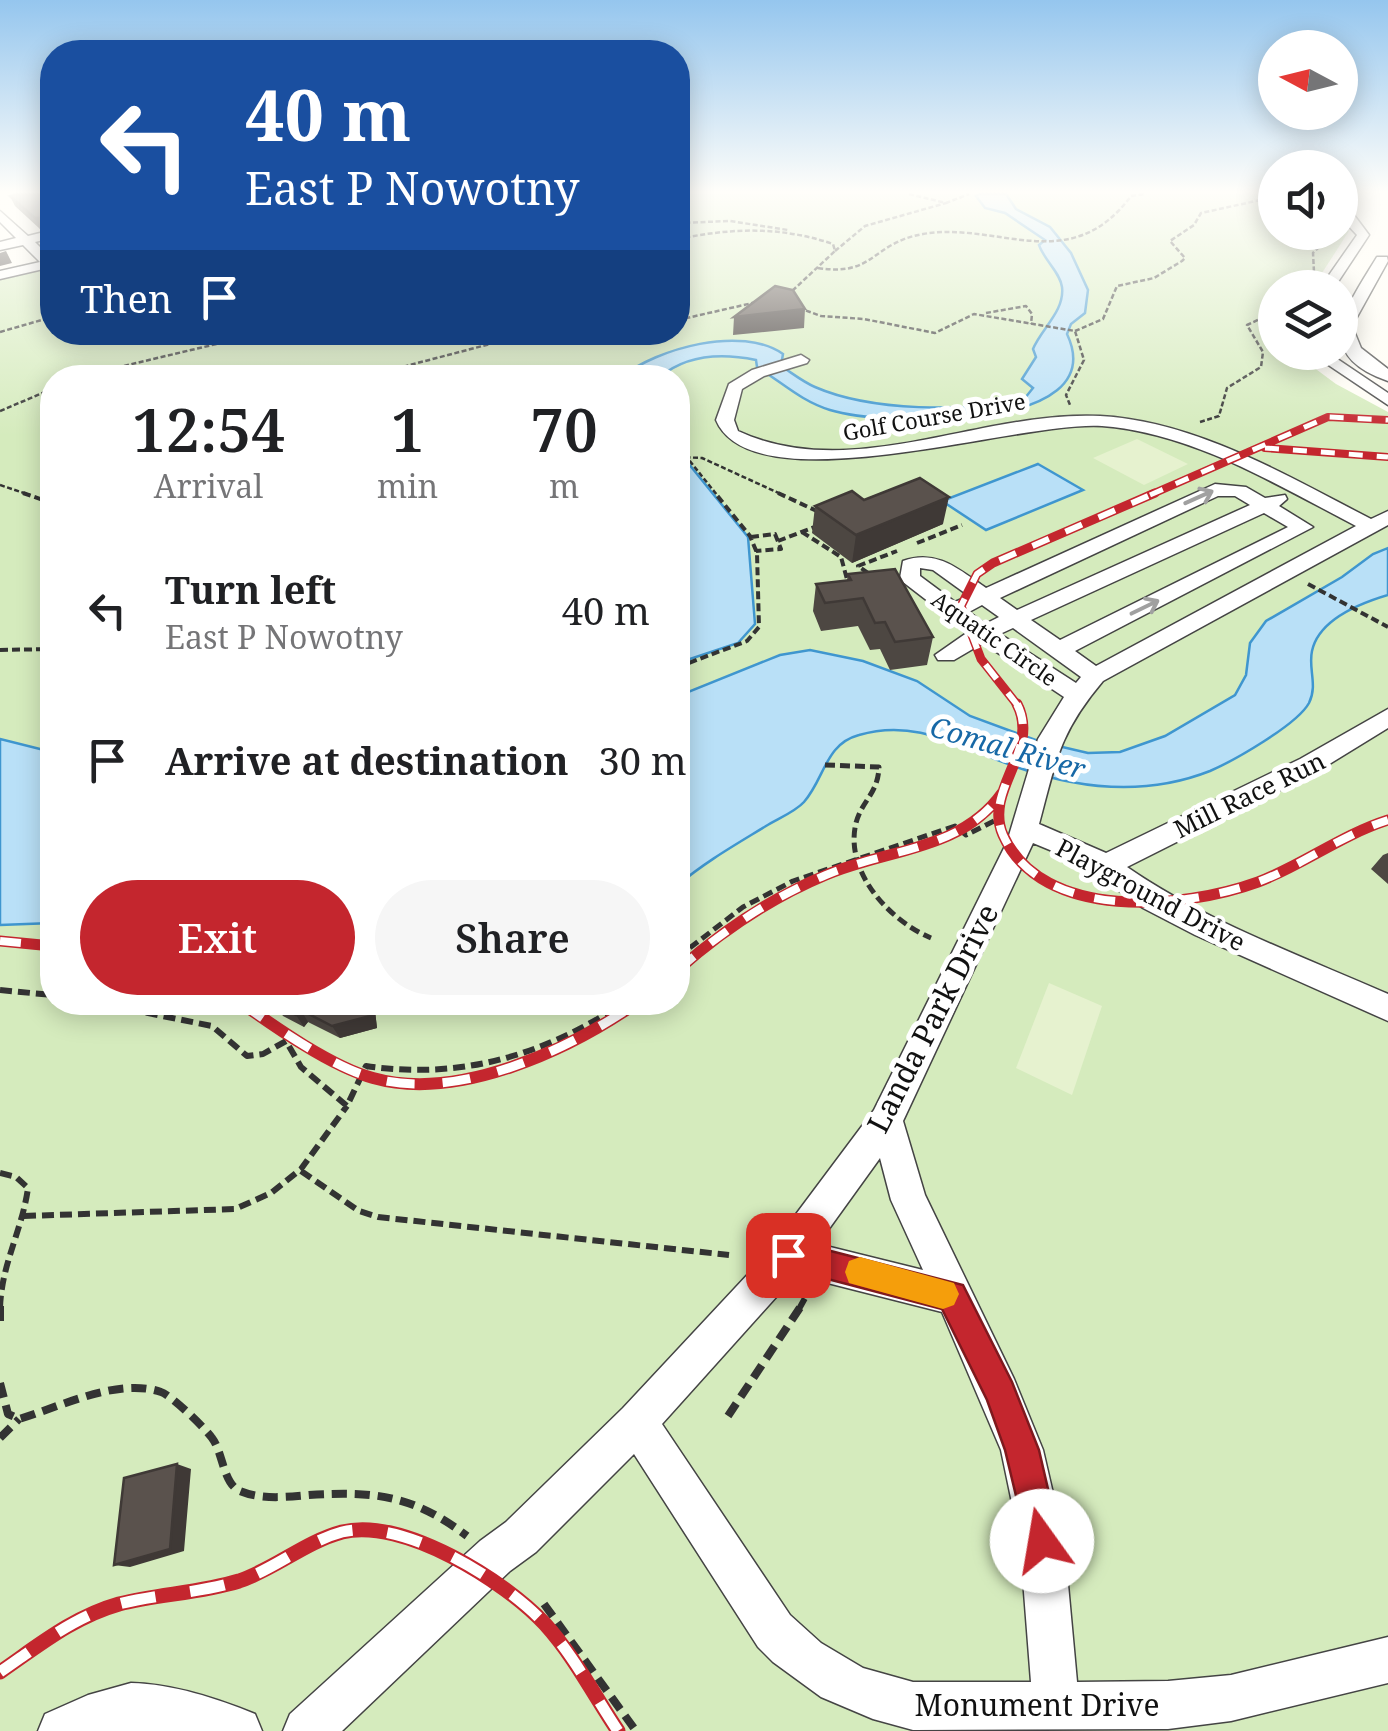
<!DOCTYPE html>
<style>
body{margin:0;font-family:"Noto Serif",serif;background:#f6f6f6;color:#202124;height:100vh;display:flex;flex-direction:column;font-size:38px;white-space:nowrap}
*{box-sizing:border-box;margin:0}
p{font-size:32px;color:#757577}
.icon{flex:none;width:55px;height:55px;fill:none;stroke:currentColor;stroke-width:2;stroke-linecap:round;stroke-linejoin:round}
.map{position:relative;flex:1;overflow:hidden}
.drawer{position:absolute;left:40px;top:365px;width:650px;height:650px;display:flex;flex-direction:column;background:#fff;border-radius:40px;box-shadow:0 5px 25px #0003}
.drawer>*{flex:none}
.hud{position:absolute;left:40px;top:40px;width:650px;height:305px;border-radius:40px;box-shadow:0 5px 25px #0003;background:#1a4fa0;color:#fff;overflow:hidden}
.needle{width:65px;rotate:277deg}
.buttons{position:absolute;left:1258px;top:30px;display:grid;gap:20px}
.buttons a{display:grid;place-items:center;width:100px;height:100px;border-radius:50%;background:#fff;box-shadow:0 5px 25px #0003;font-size:50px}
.pin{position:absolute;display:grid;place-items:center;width:85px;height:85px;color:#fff;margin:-42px;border-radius:20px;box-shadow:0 5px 15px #0006}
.me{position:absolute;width:110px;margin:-55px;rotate:347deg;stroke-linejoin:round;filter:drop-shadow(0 0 8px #0008)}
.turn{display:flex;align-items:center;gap:35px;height:210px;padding:0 40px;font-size:45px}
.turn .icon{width:130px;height:130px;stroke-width:2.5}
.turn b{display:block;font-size:70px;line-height:85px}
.then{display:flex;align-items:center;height:95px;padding:0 40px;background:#0003;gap:20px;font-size:38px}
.eta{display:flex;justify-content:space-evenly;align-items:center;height:170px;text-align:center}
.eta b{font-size:60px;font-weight:600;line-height:70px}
.cta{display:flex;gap:20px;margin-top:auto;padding:20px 40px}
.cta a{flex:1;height:115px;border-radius:60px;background:#c4262e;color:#fff;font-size:40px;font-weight:600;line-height:115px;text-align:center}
.cta a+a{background:#f6f6f6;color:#202124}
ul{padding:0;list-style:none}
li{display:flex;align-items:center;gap:30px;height:150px;padding:0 40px}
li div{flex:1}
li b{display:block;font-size:38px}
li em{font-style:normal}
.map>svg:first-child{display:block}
</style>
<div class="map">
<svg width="1388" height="1731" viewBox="0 0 1388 1731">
<rect width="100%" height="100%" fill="#fffdf5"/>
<path fill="#d5ebbd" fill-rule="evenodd" d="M678 194H1275V232H1340V221L1349 231 1313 287 1275 288V352L1299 353 1301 358 1336 384 1388 412V1731H0V280L52 268V332H678ZM52 378H678V1002H52Z"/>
<path fill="#e6f2cf" d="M1137 439 1188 464 1144 485 1093 458Z
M1049 983 1102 1006 1072 1095 1016 1068Z"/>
<path fill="#b9e0f7" stroke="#3f96cf" stroke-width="2.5" d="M980 194H1006L1016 209 1050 227 1071 253 1088 290 1085 313 1071 324 1067 334C1114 434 881 426 830 410 801 401 783 383 757 367L756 360C722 353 686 355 660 377L620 378C657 348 742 325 783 354L781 366C792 373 803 382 815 387 870 411 967 413 1025 398L1033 388 1022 379 1036 357 1033 349C1041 329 1065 311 1062 287 1060 272 1044 260 1039 245L1045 240 1005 213 985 208 976 196Z
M678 458H684L748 537 755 624 738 643 678 663V641L686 633C672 607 679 584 685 556L678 539Z
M1038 464 1083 490 986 530 942 501Z
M1388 548V595C1361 603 1319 619 1312 651 1308 669 1318 685 1309 703 1297 725 1233 761 1210 771 1144 797 1076 789 1011 765 959 747 916 718 859 735 825 744 825 778 804 802 795 812 777 819 766 826 735 845 705 862 678 885V696L780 655 810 650 863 661 917 681 970 716 1041 742 1088 753 1120 752 1165 736 1235 695 1246 675 1250 643 1266 621 1342 577 1373 554Z
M0 739 52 752V923L0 925Z"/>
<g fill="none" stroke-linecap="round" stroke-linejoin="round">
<defs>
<path id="minor" d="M1340 208 1354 215 1369 235 1334 288H1320L1357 235 1340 217Z
M0 211 28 236 52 230V238L35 242 52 259V267L0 279V271L40 262 23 245 0 250V242L16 238 0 222Z
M1377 257H1387L1388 261 1352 326 1361 348 1388 369V381C1309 354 1348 305 1377 257Z
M1309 352H1327L1388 393V405Z
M801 355 809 360 807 363 764 376 742 389 734 420 738 431C852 484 981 410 1100 416 1196 421 1287 476 1371 519L1388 511V525L1103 681C1059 733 1056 761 1039 824L1106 853 1300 759 1388 709V728L1318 771 1127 867C1207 922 1299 955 1388 994V1021L1195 935 1143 908 1079 862 1033 843 903 1121 925 1195 1014 1379 1043 1450 1064 1541 1077 1682 1168 1681 1231 1675 1388 1637V1683L1231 1721 1168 1729 913 1730 873 1719 821 1697 773 1662 758 1647 634 1454 536 1552 510 1571 342 1731H283L290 1714 480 1541 506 1522 623 1408 764 1257 874 1110 1007 842 1038 739 1064 697 983 643 954 660H938L935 655 968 632 903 582 900 578 903 561C937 549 958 569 986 588L1215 484 1246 487 1265 498 1285 495 1287 499 1279 506 1313 527 1075 651 1096 666 1356 526C1277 485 1193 433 1102 426 1021 420 753 508 716 420L729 384 752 370ZM1218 496H1235L1250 505 1017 610 1000 598ZM1264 513 1288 527 1060 640 1031 620ZM920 568 933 570 969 596 955 602 920 576ZM982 605 999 617 985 624 969 612ZM1013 628 1081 677 1076 683 1000 634ZM880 1158 891 1200 923 1270 818 1244ZM796 1275 942 1312 1001 1450 1020 1541 1031 1682H913L863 1668 821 1643 790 1615 662 1424Z
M131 1683C173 1684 216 1698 255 1714L262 1731H38L45 1714 88 1695Z"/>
</defs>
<use href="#minor" stroke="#444" stroke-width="3"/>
<path stroke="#333" stroke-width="2.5" stroke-dasharray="5 2.5" stroke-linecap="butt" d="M909 194 946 203 969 194
M1260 194 1275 202
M678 223 730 221 788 230
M678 239C732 228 780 226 833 244L835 251 791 292
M835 251 865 226 946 203
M818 268C875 277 871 243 923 234 998 221 1070 278 1131 196L1145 194
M1299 288 1314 272 1313 253 1324 242 1319 232
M799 308 821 316 864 319 935 333 974 314 1075 331 1084 360 1066 395 1070 405
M986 313 1026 306 1032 314 1031 324
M678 320 757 302
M1075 331 1103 319 1117 286 1154 278 1182 261 1185 258 1170 241 1194 225 1201 213 1265 199
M0 332 52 317
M584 332 601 337 623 332
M73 378 267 332
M360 378 536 332
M0 411 52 389
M1200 422 1219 416 1227 388 1261 367 1263 352 1247 325 1275 312
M685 455 717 495
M678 457 702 458 783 495
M0 485 30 495"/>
<path stroke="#333" stroke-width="4" stroke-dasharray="8 4" stroke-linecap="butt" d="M23 493 52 503
M778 493 819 512
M802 532 841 557 848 583
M751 537 775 534 781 549 756 551
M778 541 817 526
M917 543 962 525
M868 573 858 566 897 551
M1308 584 1388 627
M0 650 52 649
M678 667 747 641 759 627 757 553 750 536 715 493"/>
<path stroke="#333" stroke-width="5" stroke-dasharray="10 5" stroke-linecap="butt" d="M825 765 879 767C878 794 862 800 856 823 844 872 890 921 931 938
M678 957 743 907 793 881 955 826 966 835 1002 817"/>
<path stroke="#333" stroke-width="6" stroke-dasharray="12 6" stroke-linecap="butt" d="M0 990 52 995
M93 1002 212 1026 247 1056 263 1054 286 1041 301 1067 347 1106 366 1066C462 1080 545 1055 625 1002
M301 1171 359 1211 378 1217 729 1255
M0 1173 16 1177 28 1188C22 1231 1 1265 0 1309
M24 1216 235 1209 271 1193 301 1169 347 1106
M799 1309 810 1289"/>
<path stroke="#333" stroke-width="8" stroke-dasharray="15 8" stroke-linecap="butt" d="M0 1321V1306
M0 1383 8 1414 19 1419C60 1407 118 1377 161 1392 171 1395 205 1428 212 1438 223 1452 223 1484 240 1491 262 1500 286 1497 309 1495 375 1491 413 1495 467 1536
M728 1416 801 1306
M0 1438 19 1419
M544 1604 636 1731"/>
<use href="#minor" fill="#fff" fill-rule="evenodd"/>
<defs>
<path id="rail-far4" d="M1265 448 1388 457
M1150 495 1328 417 1388 420"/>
<path id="rail-far3" d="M1019 707 981 659 961 606 977 574 993 563 1155 493"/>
<path id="rail-far2" d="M1017 704C1041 750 983 790 1003 835 1042 922 1184 909 1258 882 1303 865 1341 835 1388 820
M0 941 52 946
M678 970C722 931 771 898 826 875 886 849 961 851 1002 793"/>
<path id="rail-far1" d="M240 1002C275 1027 332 1067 373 1078 458 1102 569 1050 638 1002"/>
<path id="rail" d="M0 1672C38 1646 73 1617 119 1604 158 1594 200 1593 239 1581 275 1569 305 1542 342 1532 403 1517 505 1581 545 1624 574 1656 594 1695 618 1731"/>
</defs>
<use href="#rail-far4" stroke="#c4262e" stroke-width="8"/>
<use href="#rail-far3" stroke="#c4262e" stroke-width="9"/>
<use href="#rail-far2" stroke="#c4262e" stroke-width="11"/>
<use href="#rail-far1" stroke="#c4262e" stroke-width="12"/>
<use href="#rail" stroke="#c4262e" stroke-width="15"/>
<use href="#rail-far4" stroke="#fff" stroke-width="5" stroke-dasharray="14" stroke-linecap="butt"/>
<use href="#rail-far3" stroke="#fff" stroke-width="6" stroke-dasharray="18" stroke-linecap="butt"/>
<use href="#rail-far2" stroke="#fff" stroke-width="8" stroke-dasharray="21" stroke-linecap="butt"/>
<use href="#rail-far1" stroke="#fff" stroke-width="9" stroke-dasharray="28" stroke-linecap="butt"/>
<use href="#rail" stroke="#fff" stroke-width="11" stroke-dasharray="35" stroke-linecap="butt"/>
</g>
<path fill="#4d4742" d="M52 194V238L49 228 40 229 15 206 10 196Z
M864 500 943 524 852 563 812 533 815 506Z
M848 574 933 637 927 665 890 670 880 649 870 650 858 626 821 631 813 611 816 584 847 580Z
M1388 853V884L1371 869 1383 855Z
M276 1002H374L377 1028 340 1038 308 1022 304 1027 283 1016 275 1004Z"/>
<path fill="#3f3936" d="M50 217 52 227 40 229 35 218Z
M6 251 12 263 0 266V253Z
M805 309 804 328 733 335 734 317Z
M949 497 943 524 852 563 856 535Z
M369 1002H374L377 1028 340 1038 332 1026Z
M301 1010 308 1022 304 1027 296 1015Z
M177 1464 191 1469 184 1551 130 1567 114 1565Z"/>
<path fill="#5a524d" stroke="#3f3936" stroke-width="2.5" d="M17 194H52V234L49 230 50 217 35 218 10 196Z
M775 286 793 290 805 309 734 317Z
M920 478 949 497 856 535 815 506 852 491 864 500Z
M895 569 933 637 895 642 885 622 875 623 863 598 825 603 816 584 851 580 848 574Z
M276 1002H369L370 1016 332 1026 301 1010 296 1015 275 1004Z
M177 1464 170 1549 114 1565 124 1478Z"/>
<defs><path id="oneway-shaft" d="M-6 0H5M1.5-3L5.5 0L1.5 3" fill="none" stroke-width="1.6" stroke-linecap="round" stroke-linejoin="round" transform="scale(2.5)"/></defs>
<g stroke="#a0a0a0">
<use href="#oneway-shaft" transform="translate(1199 497) rotate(-24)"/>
<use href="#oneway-shaft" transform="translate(1145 607) rotate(-26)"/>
</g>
<linearGradient id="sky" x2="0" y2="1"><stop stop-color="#95c6ee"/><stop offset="0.44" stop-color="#fffefa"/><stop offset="1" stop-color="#fffefa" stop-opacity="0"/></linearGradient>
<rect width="1388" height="436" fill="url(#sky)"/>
<path fill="#c4262e" stroke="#7f191e" stroke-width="2.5" d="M788 1240 963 1285 1012 1382 1039 1450 1060 1541 1055 1554 1042 1559 1030 1554 1005 1450 987 1400 942 1309 778 1266 773 1255 778 1244Z"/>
<path fill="#f59e0b" d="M860 1257 954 1283 959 1294 954 1305 943 1309 849 1283 845 1272 849 1261Z"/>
<g text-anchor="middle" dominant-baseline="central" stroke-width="10" stroke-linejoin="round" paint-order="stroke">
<g font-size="22" fill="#111" stroke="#fff">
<text transform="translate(934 416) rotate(-10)">Golf Course Drive</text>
<text transform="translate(995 638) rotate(35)">Aquatic Circle</text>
</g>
<g font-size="25" fill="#111" stroke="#fff">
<text transform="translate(1249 794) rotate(-26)">Mill Race Run</text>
<text transform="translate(1151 894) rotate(28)">Playground Drive</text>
</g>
<g font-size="28" font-style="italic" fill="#1768a6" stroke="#fff">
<text transform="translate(1008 747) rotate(16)">Comal River</text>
</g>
<g font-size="30" fill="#111" stroke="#fff">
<text transform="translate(932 1018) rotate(-63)">Landa Park Drive</text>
<text x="1037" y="1704">Monument Drive</text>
</g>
</g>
</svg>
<div class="buttons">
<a><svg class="needle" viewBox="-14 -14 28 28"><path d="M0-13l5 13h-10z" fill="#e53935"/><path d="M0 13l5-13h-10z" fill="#757577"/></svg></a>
<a><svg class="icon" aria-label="sound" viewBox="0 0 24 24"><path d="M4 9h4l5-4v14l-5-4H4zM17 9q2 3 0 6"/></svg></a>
<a><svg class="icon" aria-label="layers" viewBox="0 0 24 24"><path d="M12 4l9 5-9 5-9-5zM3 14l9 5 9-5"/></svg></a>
</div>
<div class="pin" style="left:788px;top:1255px;background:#d93025"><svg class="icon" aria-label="arrive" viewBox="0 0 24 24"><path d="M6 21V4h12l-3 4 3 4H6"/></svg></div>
<svg class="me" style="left:1042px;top:1541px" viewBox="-20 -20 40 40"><circle r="19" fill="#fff"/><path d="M0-13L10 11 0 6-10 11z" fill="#c4262e"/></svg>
<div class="hud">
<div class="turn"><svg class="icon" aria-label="left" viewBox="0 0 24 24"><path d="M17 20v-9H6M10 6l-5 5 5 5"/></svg><div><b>40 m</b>East P Nowotny</div></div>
<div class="then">Then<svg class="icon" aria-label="arrive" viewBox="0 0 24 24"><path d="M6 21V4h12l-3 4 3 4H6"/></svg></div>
</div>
<section class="drawer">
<div class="eta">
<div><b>12:54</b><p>Arrival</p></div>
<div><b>1</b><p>min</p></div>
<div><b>70</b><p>m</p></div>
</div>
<ul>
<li><svg class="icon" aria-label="left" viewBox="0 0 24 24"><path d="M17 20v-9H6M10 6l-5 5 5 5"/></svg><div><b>Turn left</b><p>East P Nowotny</p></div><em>40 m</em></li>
<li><svg class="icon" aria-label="arrive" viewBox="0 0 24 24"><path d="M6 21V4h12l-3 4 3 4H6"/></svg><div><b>Arrive at destination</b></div><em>30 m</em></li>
</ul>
<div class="cta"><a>Exit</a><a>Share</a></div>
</section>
</div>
